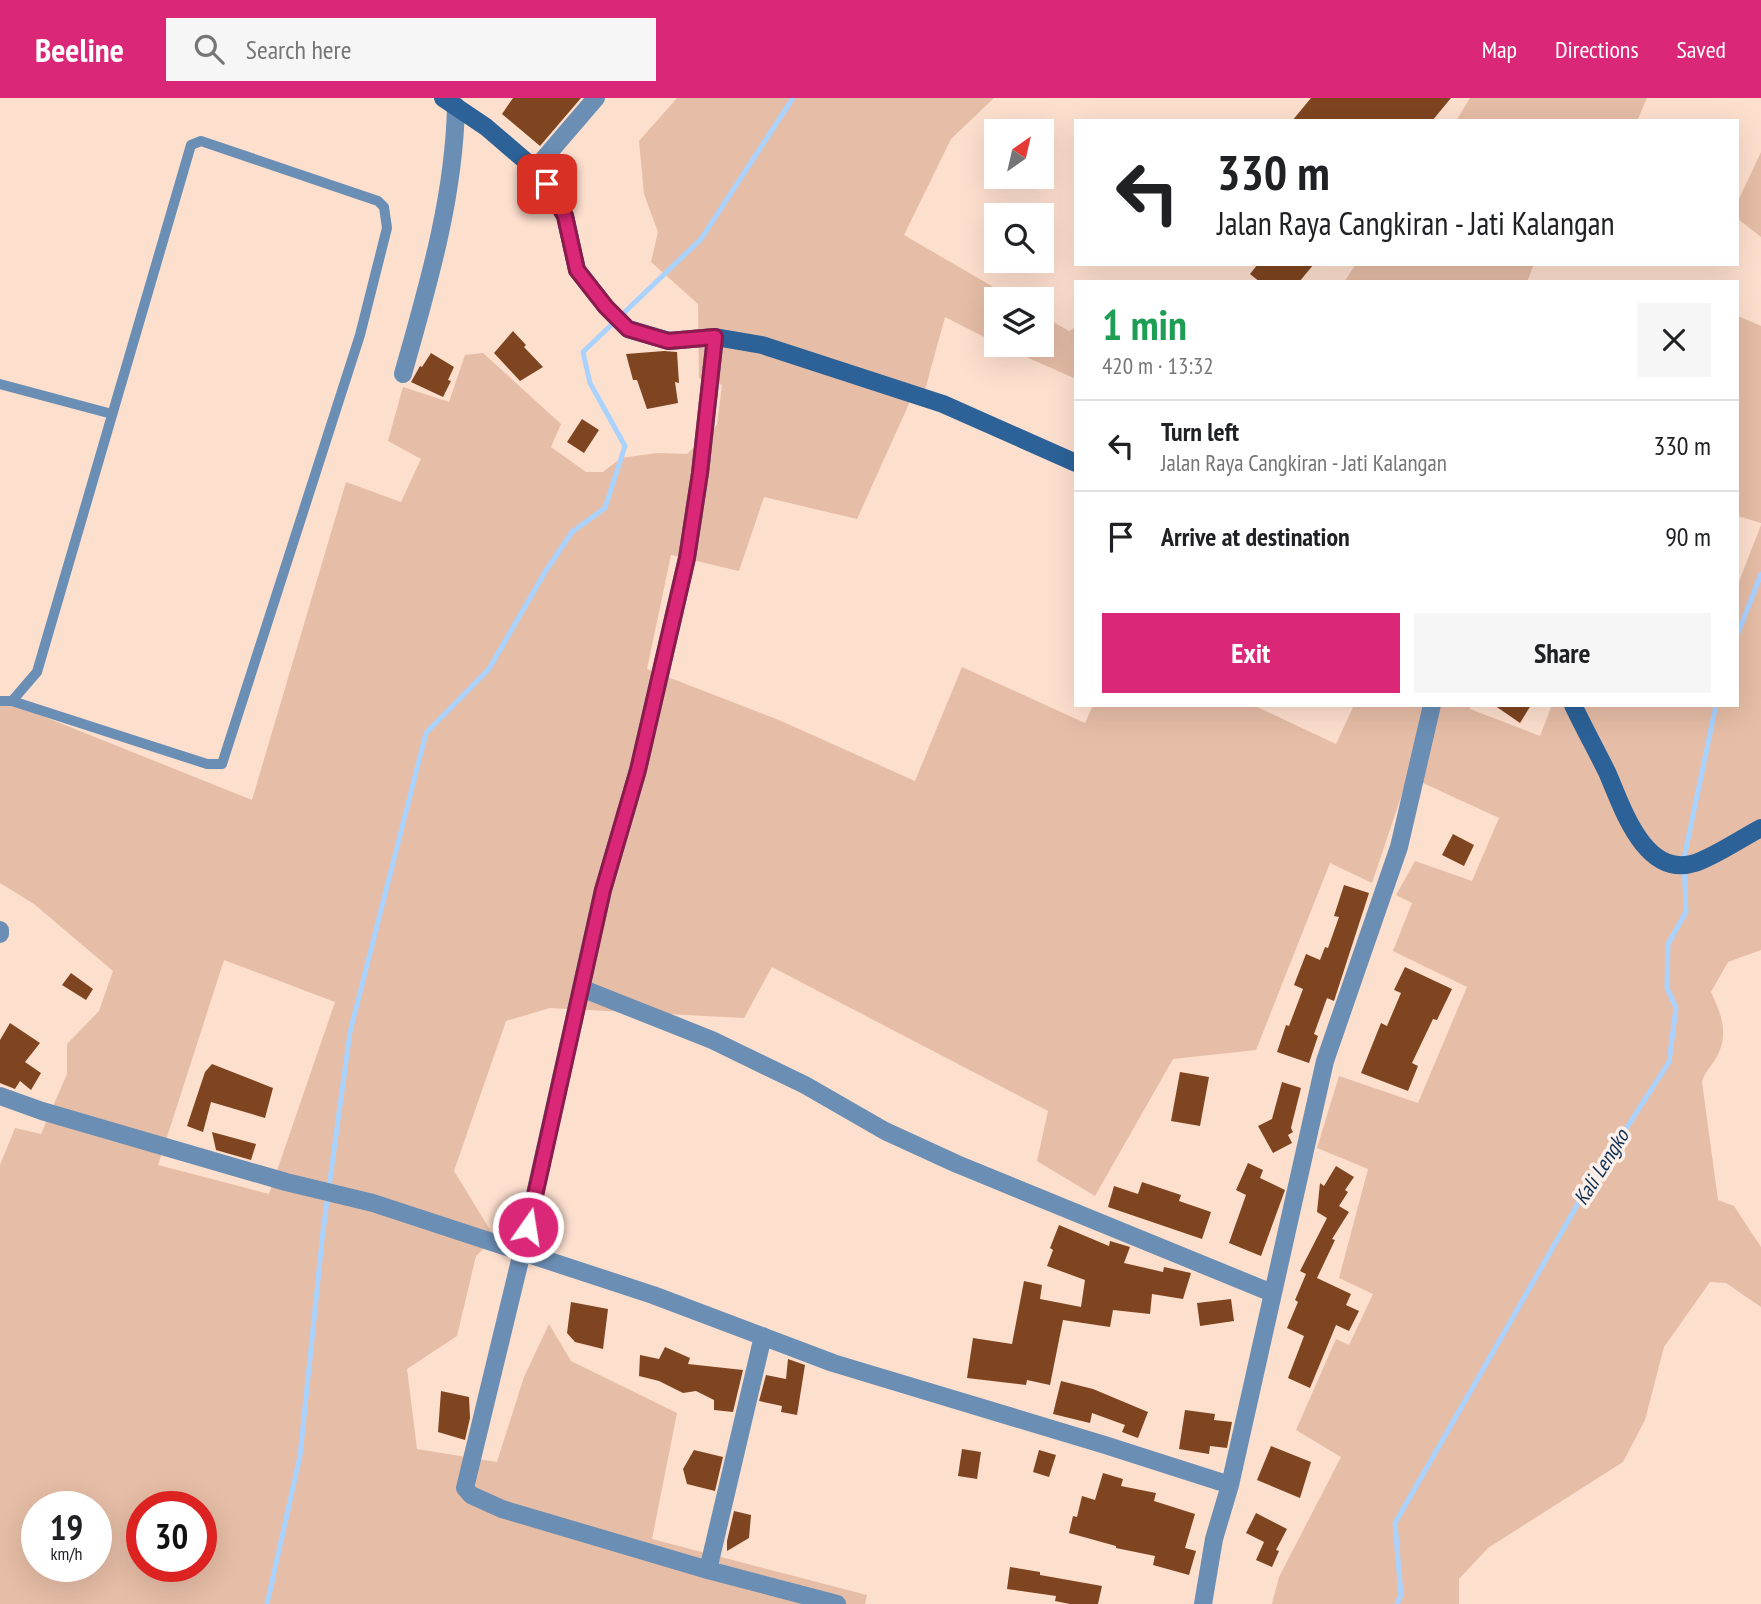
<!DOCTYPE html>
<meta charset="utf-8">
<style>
body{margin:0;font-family:"PT Sans Narrow",sans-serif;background:#f6f6f6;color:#202124;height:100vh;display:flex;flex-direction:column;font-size:26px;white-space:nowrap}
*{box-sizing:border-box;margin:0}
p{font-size:23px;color:#757577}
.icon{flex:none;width:38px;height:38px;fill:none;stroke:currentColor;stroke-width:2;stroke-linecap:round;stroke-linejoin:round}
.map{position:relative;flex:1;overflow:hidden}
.drawer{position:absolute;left:1074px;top:182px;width:665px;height:427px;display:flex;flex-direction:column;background:#fff;border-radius:0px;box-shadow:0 7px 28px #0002}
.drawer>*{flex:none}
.top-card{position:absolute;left:1074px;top:21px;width:665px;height:147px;border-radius:0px;box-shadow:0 7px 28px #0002;background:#fff;color:#202124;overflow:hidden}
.needle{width:46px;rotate:34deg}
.buttons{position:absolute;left:984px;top:21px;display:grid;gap:14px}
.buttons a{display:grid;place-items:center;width:70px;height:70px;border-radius:0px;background:#fff;box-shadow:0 7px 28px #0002;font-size:35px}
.speed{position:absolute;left:21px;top:1393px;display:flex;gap:14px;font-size:35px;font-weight:700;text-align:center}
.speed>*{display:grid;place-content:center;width:91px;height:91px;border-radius:50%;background:#fff;box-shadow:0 7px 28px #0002;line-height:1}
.speed small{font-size:18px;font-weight:400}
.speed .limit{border:10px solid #d22;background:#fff;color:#111}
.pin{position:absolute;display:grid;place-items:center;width:60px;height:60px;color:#fff;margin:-30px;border-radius:14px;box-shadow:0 4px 10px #0006}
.me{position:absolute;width:77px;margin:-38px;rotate:13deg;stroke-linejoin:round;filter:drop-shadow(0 0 5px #0008)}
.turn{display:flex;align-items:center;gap:24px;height:147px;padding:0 28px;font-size:32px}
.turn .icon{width:91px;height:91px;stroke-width:2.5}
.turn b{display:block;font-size:49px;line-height:60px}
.round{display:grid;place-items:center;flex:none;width:74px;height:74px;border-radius:0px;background:#f6f6f6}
.summary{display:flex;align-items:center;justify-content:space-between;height:119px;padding:0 28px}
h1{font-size:42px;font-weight:800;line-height:52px;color:#1e9e55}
.primary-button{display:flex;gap:14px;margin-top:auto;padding:14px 28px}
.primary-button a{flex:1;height:80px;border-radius:0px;background:#db2777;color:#fff;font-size:28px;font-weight:800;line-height:80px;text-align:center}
.primary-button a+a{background:#f6f6f6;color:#202124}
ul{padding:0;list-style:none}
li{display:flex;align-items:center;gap:21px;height:91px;padding:0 28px;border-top:2px solid #e0e0e0}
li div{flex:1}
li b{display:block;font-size:26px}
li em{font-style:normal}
header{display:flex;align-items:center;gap:42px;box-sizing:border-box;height:98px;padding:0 35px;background:#db2777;color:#fff}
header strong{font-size:33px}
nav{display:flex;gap:38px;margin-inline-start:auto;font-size:24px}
.search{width:490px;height:63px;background:#f6f6f6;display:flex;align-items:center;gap:18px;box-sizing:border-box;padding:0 24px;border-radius:0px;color:#757577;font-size:26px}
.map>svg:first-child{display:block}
</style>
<header>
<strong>Beeline</strong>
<div class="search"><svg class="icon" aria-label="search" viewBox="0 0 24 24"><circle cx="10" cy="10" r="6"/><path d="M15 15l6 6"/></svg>Search here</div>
<nav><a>Map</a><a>Directions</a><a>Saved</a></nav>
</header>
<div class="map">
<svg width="1761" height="1506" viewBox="0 0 1761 1506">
<rect width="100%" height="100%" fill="#fddfce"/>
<path fill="#e6bda6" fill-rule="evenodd" d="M677 0H994L951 41 904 137 1014 201H996V245L945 219 925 292 914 288 908 308 857 421 764 399 739 473 671 457 647 571 779 622 915 683 962 569 1085 625 1093 607H1253L1336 646 1354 607H1470V611L1540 638 1552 607H1738V486L1761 427V852L1728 864 1711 894C1721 916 1730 936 1716 960 1711 969 1705 973 1702 984L1718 1102 1734 1108 1761 1149V1209L1726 1185 1710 1184 1664 1249 1645 1322 1623 1364 1488 1450 1459 1481V1506H1272L1279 1479 1341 1359 1296 1332 1336 1241 1349 1247 1373 1196 1339 1180 1368 1071 1317 1050 1339 978 1418 1005 1467 889 1393 853 1412 805 1396 797 1415 763 1472 783 1499 720 1408 678 1372 785 1330 765 1256 952 1173 961 1095 1098 1037 1063 1048 1013 772 869 744 920 550 910 506 923 454 1073 495 1140 476 1158 457 1238 407 1271 417 1351 497 1364 524 1279 549 1226 571 1263 677 1315 652 1441 867 1497 865 1506H0V1067L15 1030 41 1036 67 976V946L99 913 113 873 34 806 0 785V601L252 702 346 384 401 404 421 361 388 343 403 289 449 304 465 257 483 255 561 326 551 349 586 374H603L621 360 657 355 687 356 717 327 722 287 699 280 698 206 651 164 658 134 644 96 639 43ZM224 862 335 904 269 1096 158 1067ZM37 1409H96V1468H37ZM142 1409H201V1468H142Z
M1470 0H1647L1637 23H1456Z
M1761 54V139L1738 121V103Z
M1356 166H1534L1527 184H1344Z
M1041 217 1069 233 1076 229V281L999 247H1041Z
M1738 218 1761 228V425L1738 418Z"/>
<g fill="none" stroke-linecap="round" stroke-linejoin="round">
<path stroke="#aad2ff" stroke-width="5" d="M1738 535 1761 476
M267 1506 300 1358 323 1133 350 934 426 635 489 571 545 474 572 434 605 410 625 348 590 285 583 254 701 141 793 0
M1397 1506 1401 1497 1395 1425 1580 1102 1669 964 1676 910 1667 890 1668 846 1686 814 1684 760 1716 607"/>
</g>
<path fill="#7f4520" d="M513 0H581L540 48 502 16Z
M1311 0H1451L1432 23H1292Z
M1258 166H1314L1299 184H1260L1250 176Z
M513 233 526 247 524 249 543 269 520 283 494 255Z
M664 253 677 254 679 285 675 284 678 305 647 311 637 282H633L626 256Z
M431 255 454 269 448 282 451 283 443 299 411 284 420 268 422 269Z
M582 321 599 332 584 355 567 344Z
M1494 607H1531L1520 625Z
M1453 736 1474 747 1464 768 1442 757Z
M1344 787 1369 795 1334 903 1327 900 1314 936 1318 938 1309 965 1277 954 1286 927 1289 928 1303 891 1294 887 1306 856 1320 862 1325 849 1328 850 1339 819 1334 818Z
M1405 869 1452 891 1437 922 1433 921 1412 965 1418 968 1408 993 1361 975 1381 925 1387 928 1401 895 1394 892Z
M71 875 93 891 86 902 62 887Z
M10 925 40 945 25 964 41 975 31 992 20 983 15 991 0 985V942Z
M212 966 273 990 265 1020 211 1004 203 1034 187 1028 205 974Z
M1180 974 1209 979 1200 1028 1171 1023Z
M1282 984 1301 990 1291 1030 1293 1034 1288 1037 1292 1045 1273 1055 1258 1028 1272 1021Z
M212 1034 256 1046 251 1062 216 1052Z
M1248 1065 1263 1072 1260 1080 1285 1092 1261 1158 1229 1145 1246 1097 1236 1092Z
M1336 1068 1354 1079 1345 1092 1348 1094 1339 1108 1349 1114 1332 1141 1335 1142 1317 1180 1351 1196 1346 1207 1359 1213 1349 1233 1336 1227 1310 1290 1288 1280 1304 1238 1287 1230 1298 1204 1295 1202 1306 1176 1300 1173 1327 1120 1317 1114 1320 1085 1324 1088Z
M1142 1084 1181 1097 1179 1103 1211 1114 1202 1141 1108 1109 1114 1088 1138 1096Z
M1059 1127 1109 1148 1110 1143 1130 1149 1124 1165 1163 1174 1164 1169 1191 1175 1183 1201 1152 1196 1150 1216 1113 1212 1110 1229 1063 1222 1050 1287 1027 1282 1026 1287 967 1280 973 1240 1012 1246 1024 1183 1042 1187 1040 1201 1081 1209 1085 1182 1047 1168 1053 1152 1050 1150Z
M1231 1201 1234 1223 1200 1228 1197 1205Z
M571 1204 608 1211 603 1251 575 1244 567 1235Z
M665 1249 690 1260 688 1266 743 1272 733 1314 714 1312V1302L696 1293 683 1295 659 1283 639 1278 640 1257 659 1261Z
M788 1261 805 1267 797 1317 781 1314 782 1308 759 1303 766 1277 786 1281Z
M1061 1283 1093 1291 1148 1314 1138 1340 1122 1334 1125 1327 1092 1315 1090 1325 1053 1316Z
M441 1293 469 1299 470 1320 465 1342 438 1334Z
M1185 1312 1215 1316 1214 1322 1232 1324 1227 1350 1210 1348 1209 1356 1179 1351Z
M1271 1348 1311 1364 1300 1400 1257 1382Z
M962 1351 981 1354 977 1381 958 1378Z
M694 1352 723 1359 715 1393 687 1386 683 1371Z
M1039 1352 1056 1357 1049 1379 1033 1374Z
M1103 1375 1123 1381 1121 1388 1156 1395 1154 1403 1195 1416 1185 1450 1196 1453 1189 1477 1153 1467 1155 1458 1116 1450V1448L1069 1435 1073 1418 1077 1419 1082 1398 1095 1402Z
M734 1413 751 1417 749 1440 727 1453V1443Z
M1256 1415 1287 1431 1276 1452 1279 1453 1272 1469 1256 1462 1264 1444 1246 1435Z
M1010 1469 1040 1474V1477L1102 1488 1098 1506H1070L1055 1503 1056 1498 1007 1491Z"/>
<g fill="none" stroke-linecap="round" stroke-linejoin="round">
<path stroke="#6b8eb4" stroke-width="10" d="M0 286 112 316
M0 603H12L37 574 191 47 201 43 378 103 384 109 387 130 360 237 222 666H207L12 603"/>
<path stroke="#6b8eb4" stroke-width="18" d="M535 71 596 0
M715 239 700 375 687 460 638 672 603 792 522 1154 653 1197 833 1265 1105 1347 1230 1387 1214 1441 1203 1506
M403 276C428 187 454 101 456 8
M0 832V836
M581 890 712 942 805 987 885 1033 957 1066 1272 1195
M0 998 42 1013 286 1084 373 1105 522 1154 465 1390 471 1397 502 1411 708 1472 837 1506
M1230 1387 1325 963 1399 749 1432 607
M708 1472 763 1238"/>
<path stroke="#2c6298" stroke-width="18" d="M443 0 486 29 535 71 546 86 565 118 577 172 606 209 628 231 669 243 715 239 762 247 943 306 1076 365
M1573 607C1584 630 1596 652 1607 674 1622 708 1644 781 1695 765 1714 759 1742 740 1761 730"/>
</g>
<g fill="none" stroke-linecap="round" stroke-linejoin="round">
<defs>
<path id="route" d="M528 1129 603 792 638 672 687 460 700 375 715 239 668 243 628 231 606 209 577 172 565 118 547 86"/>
</defs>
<use href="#route" stroke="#8e194d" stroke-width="18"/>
<use href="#route" stroke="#db2777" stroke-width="12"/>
</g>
<g text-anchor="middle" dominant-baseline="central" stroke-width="7" stroke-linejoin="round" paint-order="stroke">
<g font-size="21" font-style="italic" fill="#0c2f52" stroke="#fdf0ea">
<text transform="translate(1601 1069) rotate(-58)">Kali Lengko</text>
</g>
</g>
</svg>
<div class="buttons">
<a><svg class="needle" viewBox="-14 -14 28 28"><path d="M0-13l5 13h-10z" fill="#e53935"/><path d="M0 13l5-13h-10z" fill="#757577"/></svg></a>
<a><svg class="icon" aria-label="search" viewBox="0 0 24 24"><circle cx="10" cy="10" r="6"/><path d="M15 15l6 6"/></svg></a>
<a><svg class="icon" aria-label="layers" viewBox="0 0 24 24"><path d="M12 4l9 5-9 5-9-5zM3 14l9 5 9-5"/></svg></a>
</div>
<div class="speed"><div>19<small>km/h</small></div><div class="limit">30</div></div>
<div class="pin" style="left:547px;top:86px;background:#d93025"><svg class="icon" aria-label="arrive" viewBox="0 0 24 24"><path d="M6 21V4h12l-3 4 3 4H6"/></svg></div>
<svg class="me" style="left:528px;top:1129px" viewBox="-20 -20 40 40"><circle r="17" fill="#db2777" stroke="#fff" stroke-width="3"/><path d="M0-11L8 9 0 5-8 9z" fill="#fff"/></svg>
<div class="top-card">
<div class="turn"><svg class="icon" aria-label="left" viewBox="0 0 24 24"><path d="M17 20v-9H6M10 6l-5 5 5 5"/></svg><div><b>330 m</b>Jalan Raya Cangkiran - Jati Kalangan</div></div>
</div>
<section class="drawer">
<div class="summary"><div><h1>1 min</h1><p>420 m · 13:32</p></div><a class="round"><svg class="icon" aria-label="close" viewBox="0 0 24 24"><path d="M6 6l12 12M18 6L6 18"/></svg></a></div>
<ul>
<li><svg class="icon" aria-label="left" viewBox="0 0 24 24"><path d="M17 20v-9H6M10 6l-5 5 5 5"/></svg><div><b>Turn left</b><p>Jalan Raya Cangkiran - Jati Kalangan</p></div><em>330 m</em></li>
<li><svg class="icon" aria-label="arrive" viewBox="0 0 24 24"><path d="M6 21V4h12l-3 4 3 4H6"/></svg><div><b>Arrive at destination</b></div><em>90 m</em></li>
</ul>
<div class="primary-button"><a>Exit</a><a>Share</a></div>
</section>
</div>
